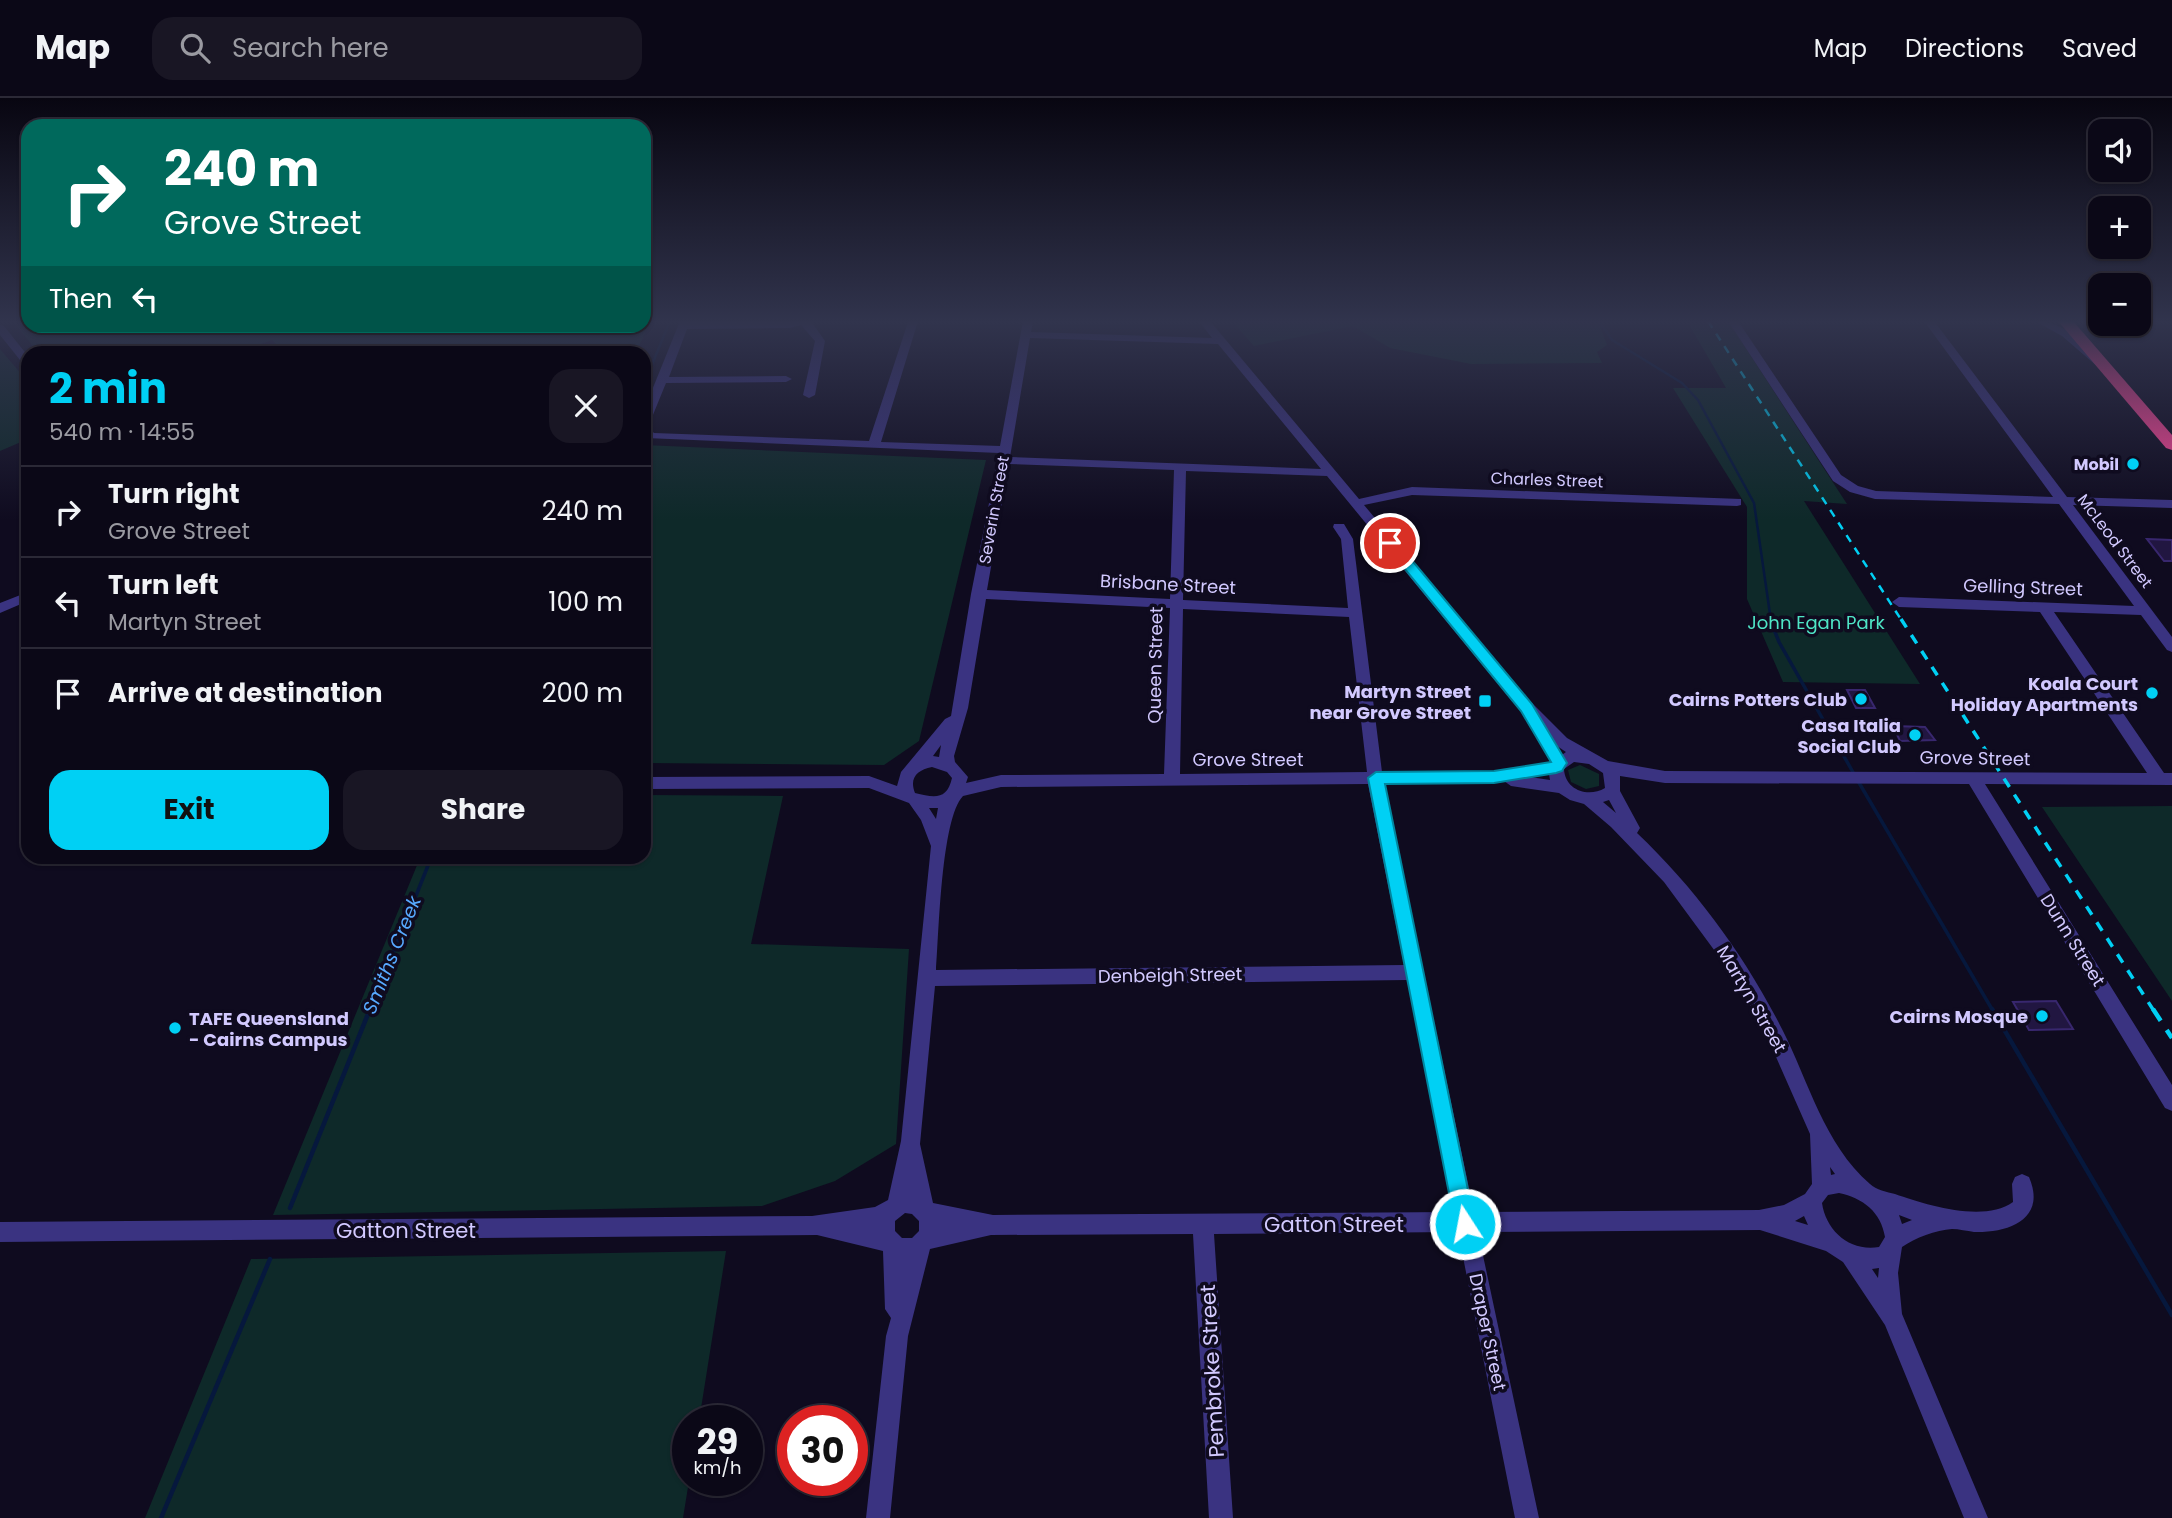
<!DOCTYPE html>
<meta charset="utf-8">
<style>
body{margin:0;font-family:Poppins,sans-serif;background:#191624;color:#f1f3f6;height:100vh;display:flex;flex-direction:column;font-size:26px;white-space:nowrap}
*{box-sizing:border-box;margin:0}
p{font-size:23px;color:#9a9aa1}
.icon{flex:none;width:38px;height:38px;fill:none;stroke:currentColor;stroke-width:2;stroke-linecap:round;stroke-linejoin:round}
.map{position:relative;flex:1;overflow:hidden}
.side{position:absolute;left:21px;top:248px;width:630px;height:518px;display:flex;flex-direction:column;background:#0b0817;border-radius:21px;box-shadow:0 2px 5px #0004,0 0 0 2px #2b2936}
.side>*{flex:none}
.top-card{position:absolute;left:21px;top:21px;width:630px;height:214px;border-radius:21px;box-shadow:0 2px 5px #0004,0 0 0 2px #2b2936;background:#00695c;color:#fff;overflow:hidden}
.fabs{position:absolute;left:2088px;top:21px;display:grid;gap:14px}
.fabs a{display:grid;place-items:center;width:63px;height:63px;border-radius:14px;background:#0b0817;box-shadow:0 2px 5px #0004,0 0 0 2px #2b2936;font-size:35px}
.speed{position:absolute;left:672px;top:1307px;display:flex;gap:14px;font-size:35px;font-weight:700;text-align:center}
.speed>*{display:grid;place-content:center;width:91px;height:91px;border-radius:50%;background:#0b0817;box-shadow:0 2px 5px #0004,0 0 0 2px #2b2936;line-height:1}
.speed small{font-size:18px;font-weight:400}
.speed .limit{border:10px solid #d22;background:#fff;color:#111}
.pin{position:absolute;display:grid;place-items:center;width:60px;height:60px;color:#fff;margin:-30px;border:4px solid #fff;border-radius:50%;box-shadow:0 2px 7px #0007}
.me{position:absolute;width:77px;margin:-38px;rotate:349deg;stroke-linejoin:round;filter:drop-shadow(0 0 5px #0008)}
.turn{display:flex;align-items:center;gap:24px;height:147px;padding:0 28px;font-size:32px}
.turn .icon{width:91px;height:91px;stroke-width:2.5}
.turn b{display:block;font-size:49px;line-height:60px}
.then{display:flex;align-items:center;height:66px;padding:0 28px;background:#0003;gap:14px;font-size:26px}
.round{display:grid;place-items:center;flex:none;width:74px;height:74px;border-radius:21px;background:#191624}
.overview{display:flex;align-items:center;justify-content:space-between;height:119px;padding:0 28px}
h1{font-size:42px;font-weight:700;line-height:52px;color:#00d0f4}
.button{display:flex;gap:14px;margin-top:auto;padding:14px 28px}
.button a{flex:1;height:80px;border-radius:21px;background:#00d0f4;color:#111;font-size:28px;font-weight:700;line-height:80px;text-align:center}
.button a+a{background:#191624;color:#f1f3f6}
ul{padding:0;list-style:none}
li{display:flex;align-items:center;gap:21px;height:91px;padding:0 28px;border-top:2px solid #2b2936}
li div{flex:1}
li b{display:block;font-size:26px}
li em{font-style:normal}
header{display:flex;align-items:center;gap:42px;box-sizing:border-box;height:98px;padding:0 35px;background:#0b0817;border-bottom:2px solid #2b2936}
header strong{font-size:33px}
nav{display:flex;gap:38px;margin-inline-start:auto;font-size:24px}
.search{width:490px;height:63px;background:#191624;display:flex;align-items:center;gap:18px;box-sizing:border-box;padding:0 24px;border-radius:21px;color:#9a9aa1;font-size:26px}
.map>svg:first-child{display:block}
</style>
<header>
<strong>Map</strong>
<div class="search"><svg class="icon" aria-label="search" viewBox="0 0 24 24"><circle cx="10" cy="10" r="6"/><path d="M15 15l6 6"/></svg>Search here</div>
<nav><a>Map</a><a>Directions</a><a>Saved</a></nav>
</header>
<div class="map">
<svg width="2172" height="1420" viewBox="0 0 2172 1420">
<rect width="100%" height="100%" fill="#0f0b1f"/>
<path fill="#0e2929" d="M644 223H651L635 256H286L272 242 236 255 39 256 17 228 28 224V228H644Z
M1232 223H1598L1607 247 1597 254 1602 265 1471 266 1390 250 1353 228 1254 248Z
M1687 223H1728L1847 406 1804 403 1920 586 1783 584 1747 501V409L1673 290H1726Z
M0 251 28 284V341L0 353Z
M644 347 986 362 919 643 884 667 644 665Z
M1580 667 1599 676V688L1586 691 1571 684 1568 672Z
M644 697 783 698 751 846 909 851 896 1046 835 1083 762 1108 273 1117 420 760H644Z
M2172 708V903L2042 709Z
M726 1153 699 1323H688L689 1383 683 1420H145L251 1161Z"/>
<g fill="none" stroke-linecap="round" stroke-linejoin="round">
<path stroke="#06183d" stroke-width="2.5" d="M1599 223 1612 242 1682 285 1698 302 1754 405 1771 523
M644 286 670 223"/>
<path stroke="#06183d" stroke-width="3.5" d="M1770 521 1779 544 1854 676
M1858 683 1993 913
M370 913 431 760"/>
<path stroke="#06183d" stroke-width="4.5" d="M1992 911 2172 1217
M290 1110 370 911
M161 1420 270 1161"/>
</g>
<path fill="#211641" stroke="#38276e" stroke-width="2" d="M2147 441 2172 442V463H2164Z
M1847 592H1865L1875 610H1856Z
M1893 628 1925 629 1935 642 1900 643Z
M2056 903 2073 931 2029 932 2013 904Z"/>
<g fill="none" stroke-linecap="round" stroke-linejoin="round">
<path fill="#3a3381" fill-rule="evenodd" d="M680 223H811L825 243 815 297 809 300 803 297 815 243 801 227 790 230 687 231 669 279 786 278 792 281 786 284 666 285 648 329 654 335 869 343 908 224 918 223 881 344 1000 348 1023 223H1033L1031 234 1212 240 1199 223H1210L1359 401 1412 389 1741 401V407L1737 408 1412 397 1364 407 1522 595 1567 640 1608 663 1665 673 2147 675 2040 514 1899 509 1892 504 1899 499 2134 508 2059 406 1875 401 1850 394 1833 383 1728 223H1738L1841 377 1858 388 1876 393 2053 399 1924 223H1934L2067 399 2172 402V410L2073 407 2172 539V554L2167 552 2141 517 2054 514 2164 675H2172V687L1985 686 2172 987V1013L2165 1010 1969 686 1665 685 1620 678V693L1640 730 1637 735C1696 791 1745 858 1782 931 1809 984 1824 1046 1870 1086 1876 1092 1887 1094 1895 1096 1926 1107 1984 1125 2013 1104L2012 1086 2015 1079 2022 1076 2029 1079C2047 1121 2009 1135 1974 1134 1967 1133 1959 1131 1952 1131 1936 1132 1915 1140 1902 1149L1898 1175 1902 1216 1988 1420H1964L1885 1227 1843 1164 1826 1153 1760 1132 1478 1134 1539 1420H1515L1458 1134 1214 1136 1233 1420H1209L1193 1136 991 1137 930 1151 908 1238 890 1420H866L886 1238 891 1220 885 1211 883 1153 817 1137 0 1144V1124L812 1118 875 1109 888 1102 901 1043 931 748 921 722 909 705 869 690 644 691V679L869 678 897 688 901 674 945 621 951 618 971 496 999 355 646 340 644 312ZM1030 240 1218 246 1321 371 1010 359ZM1009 366 1174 372 1170 501 987 492ZM1186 373 1327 378 1512 603 1557 648 1566 654 1552 664 1494 673 1382 674 1353 441 1344 426H1334L1333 429 1341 441 1348 510 1183 502ZM986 501 1170 510 1164 676 1001 677 966 685 968 679 955 664 954 658 968 610ZM1183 511 1349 519 1367 674 1180 676ZM941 647 939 659 933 658ZM1574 664 1589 666 1603 675 1605 690C1588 700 1565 692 1564 671ZM932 669 947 674 952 680C947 702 935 700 915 695 909 680 917 672 932 669ZM1549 676 1550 682 1530 679ZM1504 683 1511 688 1559 695 1570 702 1584 706 1611 729 1664 784 1734 879 1769 943 1810 1036 1812 1086 1805 1096 1784 1107 1759 1112 1474 1114 1384 686ZM1368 686 1404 867 936 872C939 836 941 721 963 698L1001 689ZM1609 702 1616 715 1603 704ZM929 710H938L936 721ZM1407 882 1454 1114 993 1117 933 1105 920 1046 935 888ZM1830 1069 1835 1076 1831 1077ZM1839 1095C1863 1100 1881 1114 1885 1139L1879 1149C1850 1154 1826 1133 1822 1105L1828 1097ZM905 1115 912 1116 919 1123V1133L912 1140H902L895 1133V1123ZM1899 1117 1912 1122 1902 1126ZM1804 1118 1808 1127 1795 1123ZM1879 1170 1878 1180 1872 1171Z
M2035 223C2064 223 2088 247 2108 267L2098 269 2062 238Z
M0 227 4 228 28 258V268L24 267 0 237Z
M28 494V503L0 515V505Z"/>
<path fill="#ff4495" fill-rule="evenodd" d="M2058 223H2073L2172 337V352L2166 350Z"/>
<path stroke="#00d0f4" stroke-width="2.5" stroke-dasharray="8 7" stroke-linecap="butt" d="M1708 223 1902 523"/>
<path stroke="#00d0f4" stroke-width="3.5" stroke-dasharray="10 9" stroke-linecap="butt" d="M1901 521 2154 913"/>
<path stroke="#00d0f4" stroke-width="4.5" stroke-dasharray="14 11" stroke-linecap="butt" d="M2153 911 2172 940"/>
</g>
<linearGradient id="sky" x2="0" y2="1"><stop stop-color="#080611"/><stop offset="0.53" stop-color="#31344d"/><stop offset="1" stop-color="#31344d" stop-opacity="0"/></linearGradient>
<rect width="2172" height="422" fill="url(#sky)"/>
<path fill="#00d0f4" stroke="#00879f" stroke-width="2" d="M1390 441 1395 442 1532 606 1567 665 1562 673 1556 675 1494 685 1385 686 1475 1126 1472 1133 1465 1136 1458 1133 1455 1126 1368 680 1376 674 1494 673 1551 664 1521 613 1386 448 1384 445Z"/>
<g fill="#00d0f4" stroke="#0f0b1f" stroke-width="2.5">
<circle cx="2133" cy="366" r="7"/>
<circle cx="2152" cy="595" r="7"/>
<circle cx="1861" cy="601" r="7"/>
<rect x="1478" y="596" width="14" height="14" rx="3.5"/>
<circle cx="1915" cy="637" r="7"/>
<circle cx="2042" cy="918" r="7"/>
<circle cx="175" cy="930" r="7"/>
</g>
<g text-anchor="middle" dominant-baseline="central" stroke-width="7" stroke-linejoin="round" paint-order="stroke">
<g font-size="16" font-weight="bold" fill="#d2c9ff" stroke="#0f0b1f" text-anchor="end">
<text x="2119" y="366">Mobil</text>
</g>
<g font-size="16" fill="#d2c9ff" stroke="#0f0b1f">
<text transform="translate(1547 382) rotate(2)">Charles Street</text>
<text transform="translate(994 412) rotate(-80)">Severin Street</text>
<text transform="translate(2115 443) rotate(53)">McLeod Street</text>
</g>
<g font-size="18" fill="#d2c9ff" stroke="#0f0b1f">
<text transform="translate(1168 486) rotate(3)">Brisbane Street</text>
<text transform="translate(2023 489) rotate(2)">Gelling Street</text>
<text transform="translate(1155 567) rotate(-89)">Queen Street</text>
<text transform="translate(1975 660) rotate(1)">Grove Street</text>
<text x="1248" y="661">Grove Street</text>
<text transform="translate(2073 842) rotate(58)">Dunn Street</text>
<text transform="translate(1170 877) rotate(-1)">Denbeigh Street</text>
<text transform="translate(1752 901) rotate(60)">Martyn Street</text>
<text transform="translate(1488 1234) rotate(78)">Draper Street</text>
</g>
<g font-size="18" fill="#4fe5c6" stroke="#0f0b1f">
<text x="1816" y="524">John Egan Park</text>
</g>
<g font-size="18" font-weight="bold" fill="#d2c9ff" stroke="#0f0b1f" text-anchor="end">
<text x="2138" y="585">Koala Court<tspan x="2138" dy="21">Holiday Apartments</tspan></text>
<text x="1471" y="593">Martyn Street<tspan x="1471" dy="21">near Grove Street</tspan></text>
<text x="1847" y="601">Cairns Potters Club</text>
<text x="1901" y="627">Casa Italia<tspan x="1901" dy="21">Social Club</tspan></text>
<text x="2028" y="918">Cairns Mosque</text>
<text x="189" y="920" text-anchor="start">TAFE Queensland<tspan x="189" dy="21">- Cairns Campus</tspan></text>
</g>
<g font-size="19" font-style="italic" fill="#57a9ff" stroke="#0f0b1f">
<text transform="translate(392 857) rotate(-68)">Smiths Creek</text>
</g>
<g font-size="21" fill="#d2c9ff" stroke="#0f0b1f">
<text x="1334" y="1126">Gatton Street</text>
<text x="406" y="1132">Gatton Street</text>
<text transform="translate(1212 1273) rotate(-93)">Pembroke Street</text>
</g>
</g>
</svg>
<div class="fabs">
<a><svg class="icon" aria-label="sound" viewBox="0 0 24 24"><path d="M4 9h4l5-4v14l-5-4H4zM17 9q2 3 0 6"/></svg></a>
<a>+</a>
<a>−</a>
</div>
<div class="speed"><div>29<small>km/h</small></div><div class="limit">30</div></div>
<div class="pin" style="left:1390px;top:445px;background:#d93025"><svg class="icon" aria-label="arrive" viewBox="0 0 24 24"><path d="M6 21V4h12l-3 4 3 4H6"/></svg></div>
<svg class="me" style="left:1465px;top:1126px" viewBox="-20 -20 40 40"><circle r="17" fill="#00d0f4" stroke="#fff" stroke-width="3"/><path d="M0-11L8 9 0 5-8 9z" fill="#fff"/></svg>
<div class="top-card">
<div class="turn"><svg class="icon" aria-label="right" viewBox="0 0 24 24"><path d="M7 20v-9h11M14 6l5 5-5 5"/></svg><div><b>240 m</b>Grove Street</div></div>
<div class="then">Then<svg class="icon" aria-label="left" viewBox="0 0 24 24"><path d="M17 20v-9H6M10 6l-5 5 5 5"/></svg></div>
</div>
<section class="side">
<div class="overview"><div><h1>2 min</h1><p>540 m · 14:55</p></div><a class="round"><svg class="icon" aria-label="close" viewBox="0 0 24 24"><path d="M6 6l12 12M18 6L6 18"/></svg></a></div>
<ul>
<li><svg class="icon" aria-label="right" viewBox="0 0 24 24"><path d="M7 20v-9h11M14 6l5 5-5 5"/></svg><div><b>Turn right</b><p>Grove Street</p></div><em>240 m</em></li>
<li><svg class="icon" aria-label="left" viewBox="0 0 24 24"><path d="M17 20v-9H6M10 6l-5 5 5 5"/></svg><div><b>Turn left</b><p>Martyn Street</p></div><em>100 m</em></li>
<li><svg class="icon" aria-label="arrive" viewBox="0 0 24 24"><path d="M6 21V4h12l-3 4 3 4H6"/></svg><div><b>Arrive at destination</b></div><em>200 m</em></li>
</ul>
<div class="button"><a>Exit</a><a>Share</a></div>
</section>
</div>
